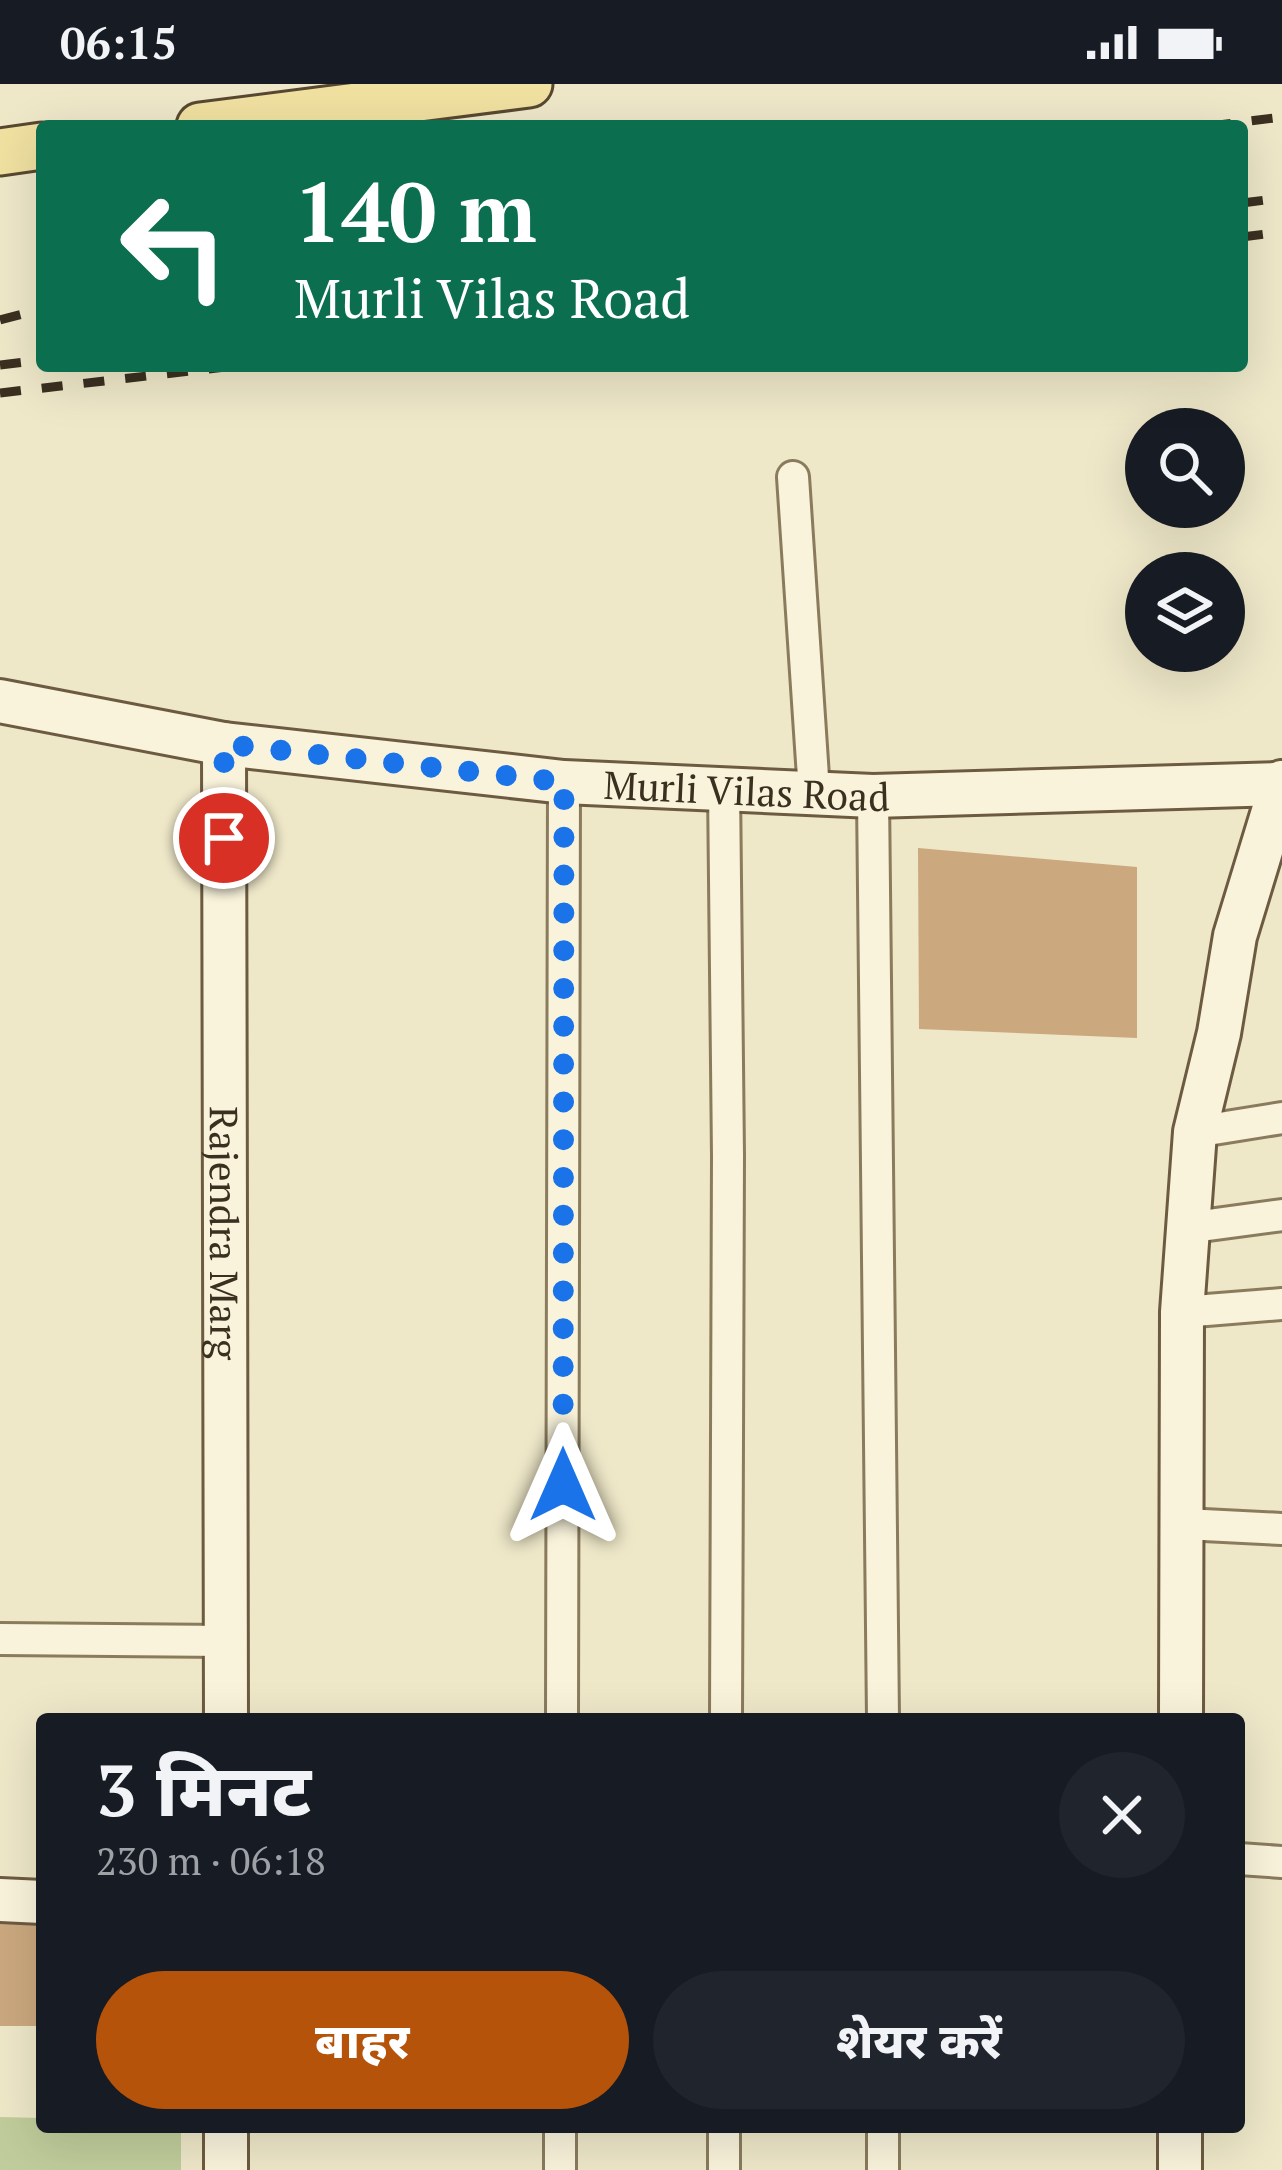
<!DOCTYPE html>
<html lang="hi">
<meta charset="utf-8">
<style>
body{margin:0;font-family:"PT Serif","Noto Sans Devanagari",serif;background:#20242c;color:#f1f3f6;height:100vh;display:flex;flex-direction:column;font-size:45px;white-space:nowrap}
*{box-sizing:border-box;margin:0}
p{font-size:39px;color:#9ea1a6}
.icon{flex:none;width:66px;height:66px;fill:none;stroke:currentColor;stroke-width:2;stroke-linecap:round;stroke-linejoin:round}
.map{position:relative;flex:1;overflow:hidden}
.details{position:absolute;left:36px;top:1629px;width:1209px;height:420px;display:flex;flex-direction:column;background:#171b24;border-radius:12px;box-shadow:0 12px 48px #0002}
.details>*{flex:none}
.banner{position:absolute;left:36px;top:36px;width:1212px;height:252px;border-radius:12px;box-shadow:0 12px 48px #0002;background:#0b6e4f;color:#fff;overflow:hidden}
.buttons{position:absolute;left:1125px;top:324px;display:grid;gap:24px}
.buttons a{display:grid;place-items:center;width:120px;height:120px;border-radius:50%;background:#171b24;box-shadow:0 12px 48px #0002;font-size:60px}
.pin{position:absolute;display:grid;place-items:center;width:102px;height:102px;color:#fff;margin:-51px;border:6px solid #fff;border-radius:50%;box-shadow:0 3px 12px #0007}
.me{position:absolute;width:132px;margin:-66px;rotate:0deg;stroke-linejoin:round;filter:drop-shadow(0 0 9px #0008)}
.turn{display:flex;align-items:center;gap:42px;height:252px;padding:0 60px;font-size:54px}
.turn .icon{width:156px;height:156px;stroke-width:2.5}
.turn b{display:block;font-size:84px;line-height:102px}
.round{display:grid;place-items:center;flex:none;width:126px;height:126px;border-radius:63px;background:#20242c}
.summary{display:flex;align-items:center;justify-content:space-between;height:204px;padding:0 60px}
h1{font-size:72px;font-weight:800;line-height:90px}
.primary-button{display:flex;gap:24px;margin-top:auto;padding:24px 60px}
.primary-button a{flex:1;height:138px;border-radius:72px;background:#b45309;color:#fff;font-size:48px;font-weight:800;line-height:138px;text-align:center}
.primary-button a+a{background:#20242c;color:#f1f3f6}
.status{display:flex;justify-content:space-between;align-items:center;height:84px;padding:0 60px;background:#171b24;direction:ltr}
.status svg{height:33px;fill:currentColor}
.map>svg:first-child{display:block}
</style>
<div class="status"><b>06:15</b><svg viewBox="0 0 49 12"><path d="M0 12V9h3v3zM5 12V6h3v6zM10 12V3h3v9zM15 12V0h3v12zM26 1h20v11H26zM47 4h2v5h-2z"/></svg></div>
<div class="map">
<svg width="1282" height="2086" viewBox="0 0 1282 2086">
<rect width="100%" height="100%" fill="#eee7c8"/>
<path fill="#c0cc9b" d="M0 2033 42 2034V2043H181V2086H0Z"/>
<path fill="#cba87e" d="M918 764 1137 783V954L919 945Z
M0 1835 42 1836V1942H0Z"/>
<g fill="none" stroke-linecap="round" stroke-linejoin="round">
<defs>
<path id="street" d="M793 393 814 708
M724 703 728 1072 726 1635
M873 712 883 1635
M1195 1048 1282 1034
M1186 1144 1282 1131
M1182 1228 1282 1220
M1184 1440 1282 1445
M0 1555 226 1557
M562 1635 564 698
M1239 1775 1282 1778
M560 2086V2043
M724 2086V2043
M883 2086V2043"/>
<g id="secondary">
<path id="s1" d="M0 617 224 660 564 698 873 712 1281 700"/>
<path id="s2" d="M224 660 226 1635"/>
<path d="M1181 1635 1182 1228 1195 1048 1219 949 1235 852 1282 698"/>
<path d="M0 1816 42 1818"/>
<path d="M1180 2043V2086"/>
<path d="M226 2086V2043"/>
</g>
<path id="primary" d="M200 42 529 0
M0 68 42 62"/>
</defs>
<use href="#street" stroke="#8a7b5d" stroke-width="36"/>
<use href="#secondary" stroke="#6c5b40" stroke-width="48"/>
<use href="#primary" stroke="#584831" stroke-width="51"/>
<use href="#street" stroke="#f9f3db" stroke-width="30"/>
<use href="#secondary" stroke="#f9f3db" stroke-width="42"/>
<use href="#primary" stroke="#f0e1a1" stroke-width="45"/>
<path stroke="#3b3020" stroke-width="9" stroke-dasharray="21 21" stroke-linecap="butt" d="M1210 42 1282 33
M1242 119 1282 114
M1242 153 1282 148
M0 236 42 225
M0 281 42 276
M0 309 234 282"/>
</g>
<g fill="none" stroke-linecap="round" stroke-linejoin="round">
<path stroke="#1a73e8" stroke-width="21" stroke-dasharray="0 37.8" d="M224 754V660L564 698 563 1401"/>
</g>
<g text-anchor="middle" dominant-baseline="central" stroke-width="9" stroke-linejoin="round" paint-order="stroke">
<g font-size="39" fill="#3b3020" stroke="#f5f1d7">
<text stroke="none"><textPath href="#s1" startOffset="753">Murli Vilas Road</textPath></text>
<text stroke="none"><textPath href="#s2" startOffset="489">Rajendra Marg</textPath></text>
</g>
</g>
</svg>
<div class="buttons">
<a><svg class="icon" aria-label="search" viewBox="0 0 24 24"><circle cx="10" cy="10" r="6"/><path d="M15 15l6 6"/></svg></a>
<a><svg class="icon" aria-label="layers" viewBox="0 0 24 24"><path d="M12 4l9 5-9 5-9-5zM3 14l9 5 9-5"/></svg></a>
</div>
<div class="pin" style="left:224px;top:754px;background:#d93025"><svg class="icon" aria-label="arrive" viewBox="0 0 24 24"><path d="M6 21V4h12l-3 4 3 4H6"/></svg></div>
<svg class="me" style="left:563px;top:1401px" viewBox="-20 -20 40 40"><path d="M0-17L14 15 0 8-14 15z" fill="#1a73e8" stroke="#fff" stroke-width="4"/></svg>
<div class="banner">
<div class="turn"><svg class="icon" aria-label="left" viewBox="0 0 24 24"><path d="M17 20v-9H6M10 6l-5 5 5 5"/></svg><div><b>140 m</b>Murli Vilas Road</div></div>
</div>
<section class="details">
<div class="summary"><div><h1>3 मिनट</h1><p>230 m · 06:18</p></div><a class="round"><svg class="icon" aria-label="close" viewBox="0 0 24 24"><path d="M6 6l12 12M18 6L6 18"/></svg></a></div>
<div class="primary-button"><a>बाहर</a><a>शेयर करें</a></div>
</section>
</div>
